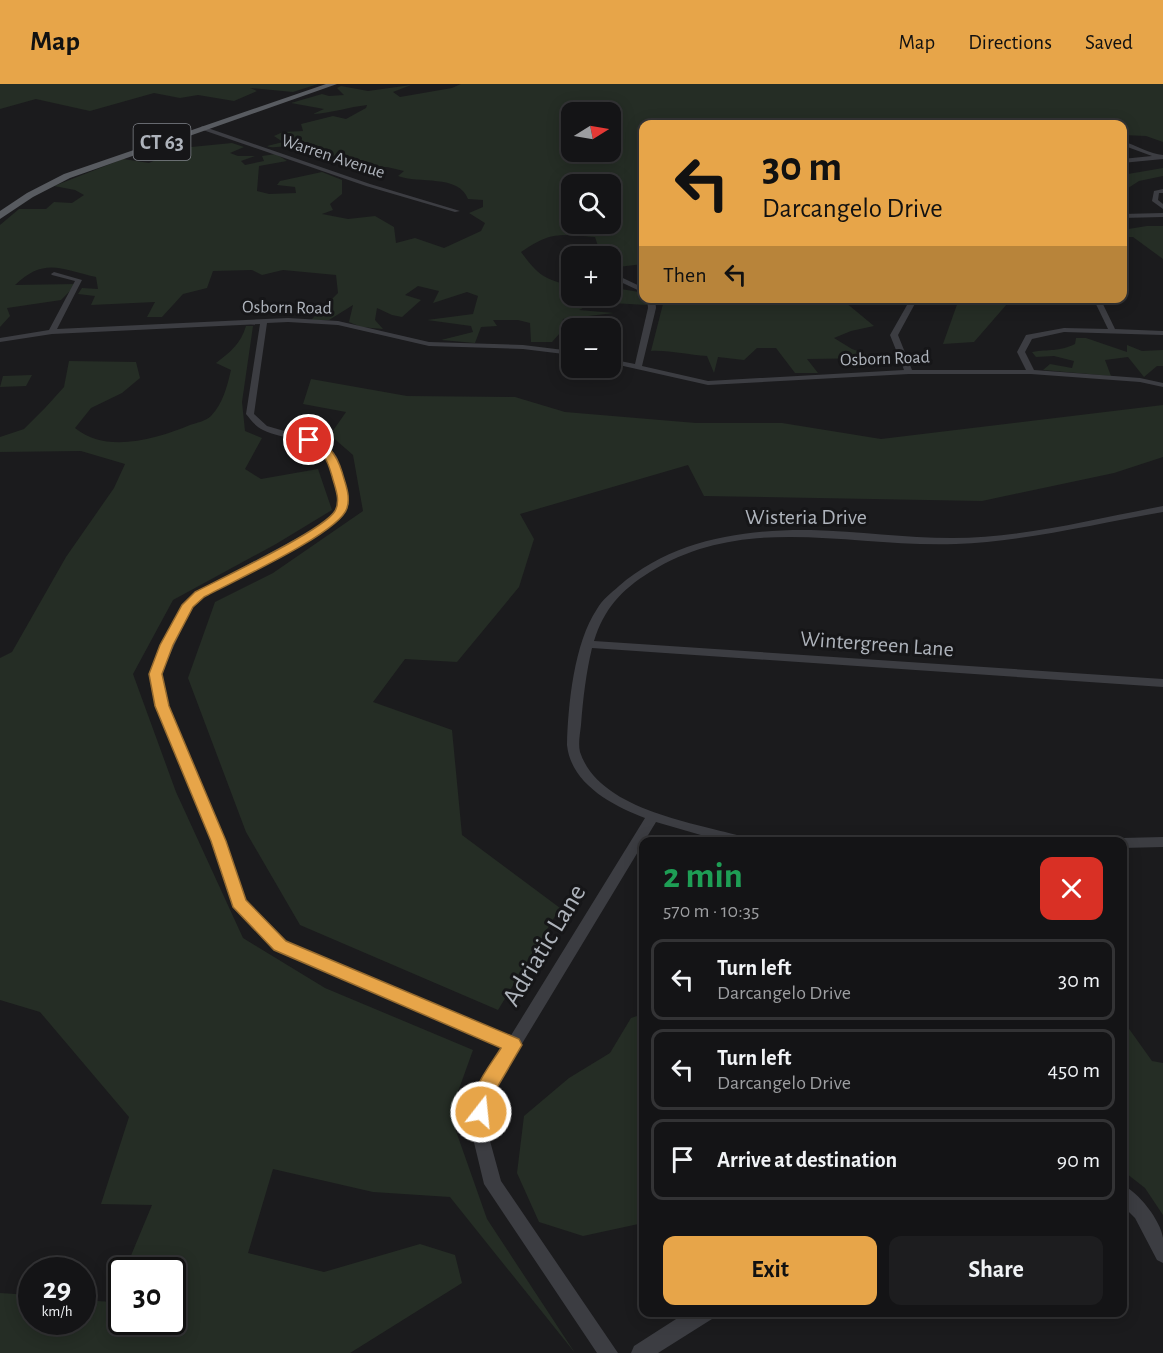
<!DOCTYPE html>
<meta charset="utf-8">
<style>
body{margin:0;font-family:"Alegreya Sans",sans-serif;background:#1d1d1f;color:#f1f3f6;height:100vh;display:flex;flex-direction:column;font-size:22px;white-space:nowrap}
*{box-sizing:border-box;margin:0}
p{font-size:20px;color:#9d9ea1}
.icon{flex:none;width:33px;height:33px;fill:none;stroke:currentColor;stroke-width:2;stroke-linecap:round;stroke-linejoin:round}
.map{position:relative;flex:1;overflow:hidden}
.drawer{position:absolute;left:639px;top:753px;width:488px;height:480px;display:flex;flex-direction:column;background:#141416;border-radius:12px;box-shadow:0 3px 15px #0003,0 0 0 2px #333335}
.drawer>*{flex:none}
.hud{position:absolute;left:639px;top:36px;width:488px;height:183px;border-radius:12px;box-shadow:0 3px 15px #0003,0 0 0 2px #333335;background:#e7a549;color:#111;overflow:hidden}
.needle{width:39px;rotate:79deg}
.fabs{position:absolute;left:561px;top:18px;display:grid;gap:12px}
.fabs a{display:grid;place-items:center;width:60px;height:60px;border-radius:12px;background:#141416;box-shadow:0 3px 15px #0003,0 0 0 2px #333335;font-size:30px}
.speed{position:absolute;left:18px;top:1173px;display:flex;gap:12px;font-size:30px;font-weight:700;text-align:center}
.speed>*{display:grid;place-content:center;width:78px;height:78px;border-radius:50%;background:#141416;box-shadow:0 3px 15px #0003,0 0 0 2px #333335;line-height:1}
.speed small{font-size:15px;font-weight:400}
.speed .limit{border:3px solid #111;border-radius:9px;background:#fff;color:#111}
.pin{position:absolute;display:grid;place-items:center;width:51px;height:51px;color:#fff;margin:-26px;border:3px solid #fff;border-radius:50%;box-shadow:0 2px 6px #0007}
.me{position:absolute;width:66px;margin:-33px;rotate:16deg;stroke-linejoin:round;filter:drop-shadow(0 0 4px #0008)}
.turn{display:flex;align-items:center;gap:21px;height:126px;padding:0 24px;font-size:27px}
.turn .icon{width:78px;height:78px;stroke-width:2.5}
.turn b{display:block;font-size:42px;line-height:51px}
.then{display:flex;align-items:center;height:57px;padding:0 24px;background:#0003;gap:12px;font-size:22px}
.round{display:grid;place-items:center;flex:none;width:63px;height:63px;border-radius:12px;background:#1d1d1f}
.summary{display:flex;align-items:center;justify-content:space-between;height:102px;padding:0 24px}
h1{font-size:36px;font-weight:600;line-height:45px;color:#1e9e55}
.primary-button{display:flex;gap:12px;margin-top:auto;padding:12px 24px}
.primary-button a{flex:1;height:69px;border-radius:12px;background:#e7a549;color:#111;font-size:24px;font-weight:600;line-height:69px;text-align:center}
.primary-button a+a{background:#1d1d1f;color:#f1f3f6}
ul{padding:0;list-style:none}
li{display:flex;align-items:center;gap:18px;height:81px;margin:0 12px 9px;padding:0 12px;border:3px solid #333335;border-radius:12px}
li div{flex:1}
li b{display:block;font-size:22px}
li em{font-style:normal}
header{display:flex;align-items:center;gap:36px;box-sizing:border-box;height:84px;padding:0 30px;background:#e7a549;color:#111}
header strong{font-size:28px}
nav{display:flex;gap:33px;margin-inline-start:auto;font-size:21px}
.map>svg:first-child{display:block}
</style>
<header>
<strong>Map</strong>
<nav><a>Map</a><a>Directions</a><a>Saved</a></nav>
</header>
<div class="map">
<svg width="1163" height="1269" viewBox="0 0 1163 1269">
<rect width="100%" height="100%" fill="#1b1b1d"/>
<path fill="#252d25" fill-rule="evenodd" d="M0 0H318L293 8 250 4 257 7 234 17 198 11 180 14 154 9 90 27 36 15 0 25Z
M461 0H1163V58L1146 52 1122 51V40H644L643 180 618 183 616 186H611V177L623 172 599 165 595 153C560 150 551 147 521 168 538 191 544 195 571 202L572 212H610L611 208 621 205 639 208 647 221 594 218 579 226 614 229 563 235 560 249 552 258H531L530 239 518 236H493L497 242 481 243 475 259 441 256 473 248 471 242 427 236 473 230 478 212 467 208 433 219 439 207 418 202 405 211 421 216 402 233 392 231 377 224 375 236 383 245 361 243 349 238 353 221 329 236H311L338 209 336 191 283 186 262 191 252 186 213 187 207 204 183 210 162 233H147L155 218 91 221 95 212 78 210 82 204 98 205 96 193C61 185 44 173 15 201L77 200 61 216 7 224 10 232 0 243V141L19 125H46L54 118 72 119 84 111 75 106 54 102 123 75 149 79 181 64 232 59 244 63 230 69 238 72H255L241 77 245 81 264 77 262 72 276 70 287 77 259 82 257 107 269 110 296 109 295 103 277 101 280 97 322 88 342 96V110L330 120 333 126 322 130 348 135 375 132 394 143 396 159 415 154 444 164 481 147 485 139 469 129 483 123V116L468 115C459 90 418 100 398 92L404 87 387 83 369 84 372 79 343 72 320 73C311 65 299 62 287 62 279 62 274 65 267 62L283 58 274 52 283 48 303 47 301 40 333 32 346 35 366 24 367 21C349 23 331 29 313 30L324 25 291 19 322 10 329 12 344 11 337 4 341 2 368 7 411 1 393 8 400 13 452 4ZM572 28H610V68H572ZM572 100H610V140H572Z
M1163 84V92L1139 97 1122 108V91Z
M1147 142H1163V175L1133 153H1122V146Z
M866 214 845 218 874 242 851 247 834 254 852 265 877 274 807 275 818 289H795L776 264H757L744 276 718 273 714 289 707 272C687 271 670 266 651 267L664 216 667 215Z
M959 215 1041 214V216L1007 220 974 258 943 260Z
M246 242H253L242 318 245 347 262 354 245 385 261 395 318 385 332 426 276 460 173 516 133 590 176 708 243 854 325 904 473 966 450 1030 487 1135 575 1269 450 1113 373 1108 273 1085 248 1169 324 1188 420 1160 455 1171 462 1199 350 1269H0V1209L31 1211 32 1238H82L83 1216 112 1218 121 1194 122 1238H172V1186H125L152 1121 101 1120 129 1033 40 928 0 916V574L12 568 66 473 114 404 125 380 81 367 0 368V353L24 345 45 324 64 303 69 277 136 278 140 294 122 309 91 324 75 344C106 370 156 355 190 341 196 339 206 337 211 332 223 319 227 303 231 286L216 279C229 269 241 260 246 242Z
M1076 254H1086L1127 268V261L1142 267 1163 266V282H1157L1144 293 1128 273 1105 276 1111 292 1043 286 1050 280 1072 284 1074 277 1054 272 1036 273 1032 268C1050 265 1058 268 1075 260Z
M32 291 26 302 0 303 3 292Z
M311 295 407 312 515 313 565 328 696 339H782L881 355 1163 321V373L1114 389 982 417 704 412 688 381 520 430 534 455 519 503 457 578 405 575 373 618 452 646 462 751 560 824 498 926 300 841 246 748 188 594 215 518 273 489 363 427 353 371 330 351 346 328 303 320Z
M643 930V1139L583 1152 539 1138 517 1089 524 1032 569 994 610 969 631 934Z
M1122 935 1152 977 1163 979V1131L1145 1104 1122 1086Z"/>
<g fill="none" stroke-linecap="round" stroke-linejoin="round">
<path fill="#3c3d42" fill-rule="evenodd" d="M202 42 370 100 460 127 455 128 366 102 200 45Z
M1122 57C1136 61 1150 70 1163 71V75L1122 79V75L1152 72 1122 61Z
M1163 105V109H1159L1158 116 1163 120V125L1152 117 1154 107Z
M1163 129V133L1122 134V130Z
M54 188 82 196 57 245 288 234 338 237 429 258 523 261 572 267V271L523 265 429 262 338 241 288 238 267 239 254 330 267 342 319 357 330 364 337 373 349 420 338 436 326 446 204 512 192 523 161 590 168 622 226 757 245 816 285 857 510 953 645 734C613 722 571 700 567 661 568 621 574 559 597 525 602 516 611 509 619 502 672 456 743 445 811 446 858 447 905 454 952 454 1023 454 1094 435 1163 422V428C1095 440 1026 457 956 460 852 464 746 428 650 488 621 506 604 525 594 557L1163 595V603L592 564C586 589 583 615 581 641 580 650 578 660 580 668 600 728 699 739 751 755L752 758H725L656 738 491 1011 487 1046 501 1097 618 1269H597L484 1100 471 1046 475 1010 503 964 275 865 234 823 212 757 156 622 149 590 177 530 184 519 196 508 320 442 331 432 339 420 328 373C313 353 283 356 263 346 256 343 250 335 246 330L260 240 52 250 0 258V254L49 246 75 197 52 191 51 190Z
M610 188 644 204V209L610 193Z
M647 214H655L656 224 642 282 708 297 904 286 890 251 911 214H918L898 251 912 286H1026L1017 268 1026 251 1064 244 1108 245 1093 214H1100L1115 245 1163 247V251L1064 248 1032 255 1025 268 1034 286 1140 294 1163 299V303L1140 298 1031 290H909L708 301 610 279V275L635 280 648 224Z
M1163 753V763L1122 764V758H1116L1122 754Z
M1122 1101C1138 1107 1161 1137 1163 1154 1163 1162 1163 1171 1163 1179L1157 1176 1135 1134 1122 1121Z
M687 1228H714L712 1235 658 1269H631L634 1262Z"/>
<path fill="#585b60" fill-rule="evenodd" d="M326 0H337L70 94 33 113 0 135V127L27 109 64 90Z"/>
</g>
<path fill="#e7a549" stroke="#966b2f" stroke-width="1.5" d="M309 353C328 359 336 369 342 388 345 399 351 412 347 424 340 449 231 498 204 513L193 523 173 561 162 590 169 622 226 757 246 816 286 857 519 955 522 961 492 1012 488 1034 481 1037 475 1034C464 1012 490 982 501 964L274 866 233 823 211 757 155 622 149 590 160 561 182 521 195 508C220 495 324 446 335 427 341 416 335 404 332 392 327 374 323 366 305 359V354Z"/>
<g text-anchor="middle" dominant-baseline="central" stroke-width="6" stroke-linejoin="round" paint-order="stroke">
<g font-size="18" fill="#aeb3bb" stroke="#161618">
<text transform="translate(333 73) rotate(18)">Warren Avenue</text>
<text transform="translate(287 224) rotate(1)">Osborn Road</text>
<text transform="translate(885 275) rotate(-2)">Osborn Road</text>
</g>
<rect fill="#161618" stroke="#80848a" stroke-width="1.5" x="133.5" y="40" width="57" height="36" rx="4.5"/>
<g font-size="21" font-weight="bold" fill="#aeb3bb">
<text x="162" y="58">CT 63</text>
</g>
<g font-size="22" fill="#aeb3bb" stroke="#161618">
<text x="806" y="433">Wisteria Drive</text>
<text transform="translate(877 560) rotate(4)">Wintergreen Lane</text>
</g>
<g font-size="27" fill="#aeb3bb" stroke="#161618">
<text transform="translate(544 861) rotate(-59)">Adriatic Lane</text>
</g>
</g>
</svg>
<div class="fabs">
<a><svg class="needle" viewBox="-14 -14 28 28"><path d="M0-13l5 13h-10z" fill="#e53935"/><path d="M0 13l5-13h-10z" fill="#9d9ea1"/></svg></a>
<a><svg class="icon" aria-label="search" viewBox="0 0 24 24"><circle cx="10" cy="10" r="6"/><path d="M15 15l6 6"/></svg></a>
<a>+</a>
<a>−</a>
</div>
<div class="speed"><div>29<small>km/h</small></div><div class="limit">30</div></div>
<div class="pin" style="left:309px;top:356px;background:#d93025"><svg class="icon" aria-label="arrive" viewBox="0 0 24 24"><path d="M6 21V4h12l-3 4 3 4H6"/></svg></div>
<svg class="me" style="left:481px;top:1028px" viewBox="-20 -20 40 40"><circle r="17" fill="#e7a549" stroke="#fff" stroke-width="3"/><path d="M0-11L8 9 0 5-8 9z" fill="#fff"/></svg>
<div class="hud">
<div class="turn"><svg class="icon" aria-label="left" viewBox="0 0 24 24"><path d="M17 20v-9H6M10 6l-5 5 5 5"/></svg><div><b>30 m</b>Darcangelo Drive</div></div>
<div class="then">Then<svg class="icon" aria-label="left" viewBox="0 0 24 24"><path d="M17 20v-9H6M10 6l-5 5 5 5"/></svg></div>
</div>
<section class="drawer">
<div class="summary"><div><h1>2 min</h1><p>570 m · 10:35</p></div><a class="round" style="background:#d93025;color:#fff"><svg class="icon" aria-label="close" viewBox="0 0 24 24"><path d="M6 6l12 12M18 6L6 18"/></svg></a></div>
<ul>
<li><svg class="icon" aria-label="left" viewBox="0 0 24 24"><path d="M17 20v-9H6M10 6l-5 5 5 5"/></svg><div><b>Turn left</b><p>Darcangelo Drive</p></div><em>30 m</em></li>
<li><svg class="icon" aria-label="left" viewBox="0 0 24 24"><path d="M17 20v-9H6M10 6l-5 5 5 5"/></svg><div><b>Turn left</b><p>Darcangelo Drive</p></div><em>450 m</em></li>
<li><svg class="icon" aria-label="arrive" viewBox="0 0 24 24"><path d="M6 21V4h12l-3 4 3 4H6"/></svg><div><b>Arrive at destination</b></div><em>90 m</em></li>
</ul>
<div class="primary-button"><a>Exit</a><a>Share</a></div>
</section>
</div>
